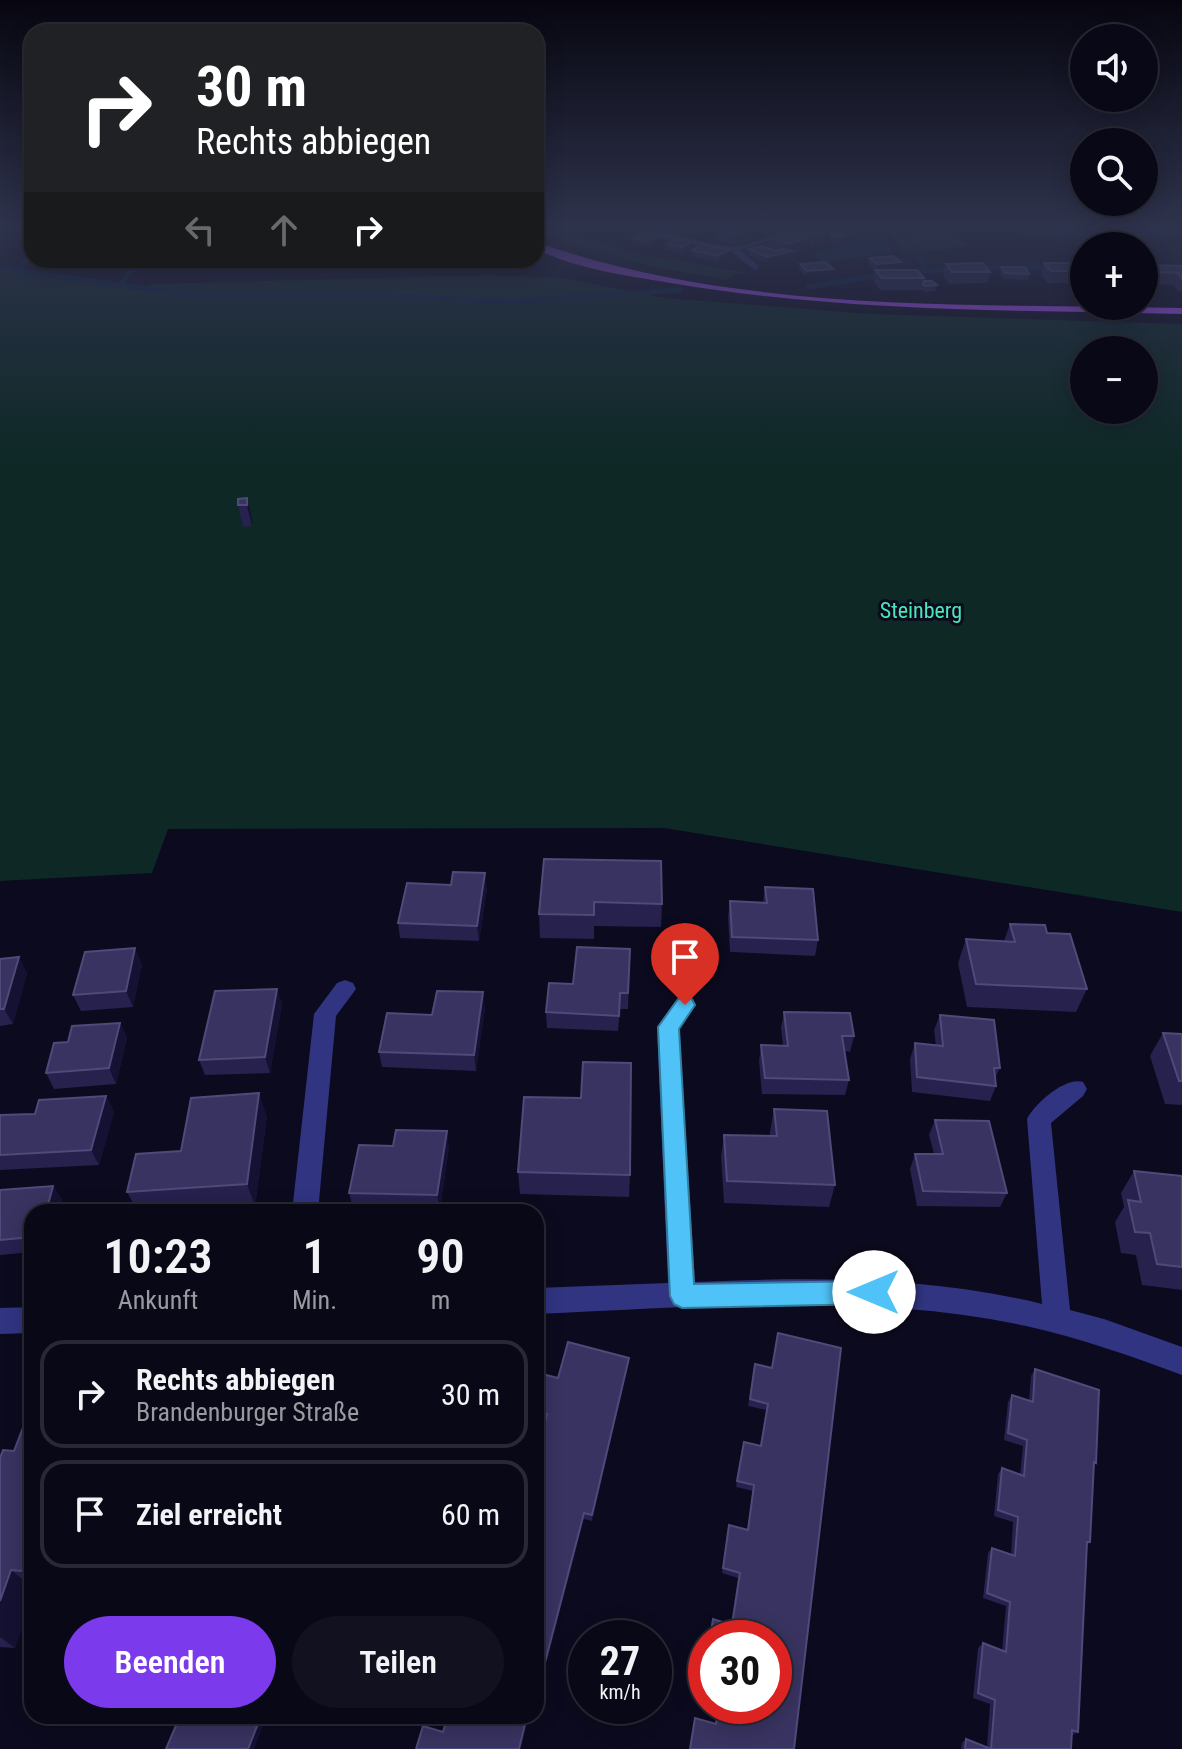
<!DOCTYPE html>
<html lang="de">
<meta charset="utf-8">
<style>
body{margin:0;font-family:"Roboto Condensed",sans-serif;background:#12111f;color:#f1f3f6;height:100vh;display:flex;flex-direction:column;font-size:30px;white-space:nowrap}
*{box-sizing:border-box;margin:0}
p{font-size:26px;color:#999aa1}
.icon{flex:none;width:44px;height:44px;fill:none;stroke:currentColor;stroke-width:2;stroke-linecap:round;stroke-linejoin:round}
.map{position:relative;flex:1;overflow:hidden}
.panel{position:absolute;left:24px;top:1204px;width:520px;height:520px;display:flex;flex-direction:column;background:#090816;border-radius:24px;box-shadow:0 4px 20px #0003,0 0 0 2px #292935}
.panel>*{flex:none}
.banner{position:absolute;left:24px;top:24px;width:520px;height:244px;border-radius:24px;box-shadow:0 4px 20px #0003,0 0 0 2px #292935;background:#202124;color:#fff;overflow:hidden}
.buttons{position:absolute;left:1070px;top:24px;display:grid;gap:16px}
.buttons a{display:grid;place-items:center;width:88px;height:88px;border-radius:50%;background:#090816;box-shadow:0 4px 20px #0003,0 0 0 2px #292935;font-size:40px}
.speed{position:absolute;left:568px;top:1620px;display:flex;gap:16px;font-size:40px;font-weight:700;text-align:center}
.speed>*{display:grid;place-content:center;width:104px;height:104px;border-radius:50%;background:#090816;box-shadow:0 4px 20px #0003,0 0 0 2px #292935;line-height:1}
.speed small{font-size:20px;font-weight:400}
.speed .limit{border:12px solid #d22;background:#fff;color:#111}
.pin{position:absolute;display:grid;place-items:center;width:68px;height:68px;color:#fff;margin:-82px -34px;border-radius:50% 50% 50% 0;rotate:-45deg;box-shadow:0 0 8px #0007}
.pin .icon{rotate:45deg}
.me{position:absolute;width:88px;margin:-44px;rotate:270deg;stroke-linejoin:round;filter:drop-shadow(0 0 6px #0008)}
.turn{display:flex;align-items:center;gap:28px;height:168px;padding:0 40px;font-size:36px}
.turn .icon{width:104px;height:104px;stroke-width:2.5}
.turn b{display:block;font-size:56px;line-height:68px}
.lanes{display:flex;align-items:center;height:76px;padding:0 40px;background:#0003;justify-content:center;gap:40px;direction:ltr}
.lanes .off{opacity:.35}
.eta{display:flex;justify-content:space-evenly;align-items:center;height:136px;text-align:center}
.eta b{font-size:48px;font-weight:600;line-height:56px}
.action{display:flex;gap:16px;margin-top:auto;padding:16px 40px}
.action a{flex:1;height:92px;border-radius:48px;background:#7c3aed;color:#fff;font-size:32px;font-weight:600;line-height:92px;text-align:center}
.action a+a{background:#12111f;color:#f1f3f6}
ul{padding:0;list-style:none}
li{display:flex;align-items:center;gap:24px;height:108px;margin:0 16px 12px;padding:0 24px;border:4px solid #292935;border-radius:24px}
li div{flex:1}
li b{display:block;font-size:30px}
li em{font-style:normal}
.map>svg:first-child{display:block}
</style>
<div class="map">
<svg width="1182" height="1749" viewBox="0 0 1182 1749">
<rect width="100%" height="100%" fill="#0c0a1e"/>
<path fill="#0d2825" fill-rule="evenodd" d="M940 224 969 246 904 254 889 232 878 225Z
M565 233 640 254 749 273 734 274 727 280 654 267 561 242 558 237Z
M0 269 136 288 156 284 489 275 563 278 665 298 869 314 1182 324V912L664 828 168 829 152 873 0 881ZM1084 350H1144V410H1084Z"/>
<path fill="#072040" d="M878 233 885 237 891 251 888 254 820 262 812 255Z"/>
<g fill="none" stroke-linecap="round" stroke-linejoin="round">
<path stroke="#072040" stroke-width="5" d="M896 224 928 271
M0 268 183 294 368 295 512 302 680 290
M974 268H1052
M18 271 32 254
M907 272 956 269
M121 284 139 260
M808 287 884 275"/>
<path fill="#313481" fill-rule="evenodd" d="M576 224H589L536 241V235Z
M621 224C657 224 693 244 730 246 759 247 790 223 820 224L740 250 759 266 756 271 730 251 660 238Z
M1080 224H1182V229L1084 227Z
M345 980 353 983 356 989 336 1016 318 1212H292L314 1014 337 983Z
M685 996 693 999 696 1005 679 1029 695 1282C809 1277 930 1276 1042 1304L1027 1119C1035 1103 1066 1076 1083 1082L1087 1089 1083 1096 1051 1123 1070 1310 1104 1319 1182 1347V1375C1131 1356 1080 1338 1026 1326 866 1292 698 1307 536 1314V1288L668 1283 657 1027 677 999Z
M32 1307V1333L0 1334V1308Z"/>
<path fill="#af4dff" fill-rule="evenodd" d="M536 242C740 314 968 303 1182 308V314C1013 310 844 312 677 284 630 276 579 270 536 249Z"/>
</g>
<path fill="#26214d" d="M641 224H710L709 230 694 235 674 229 675 227 669 228H655Z
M783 224 782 229 766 235 754 231V238L735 245 718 240 719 229 752 226V225Z
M834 224H878V226L865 231 859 229 858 232 844 237V240L836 243 829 241 813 247 808 245V249L792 254 791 257 766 263 748 255 749 249 769 248 770 237 796 233 797 230 826 228 827 226Z
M972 224H1086L1083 236 973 230Z
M1100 224H1182V236L1104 235 1099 228Z
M632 238 659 239 648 246 632 243Z
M666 244 692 246 682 253 665 250Z
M692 250 729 255 718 262 692 256Z
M869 258 901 262 900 268 881 270 924 278V281L937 285 935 291 924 292 922 290H880L874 282 875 270 869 264Z
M1044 263 1084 267V283H1048L1041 275Z
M800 264 832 274 806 276 799 270Z
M946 264 990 272 987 283 949 284 943 276Z
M1149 265 1182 266V291H1178L1174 285 1150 284 1145 277Z
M1001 267 1029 274 1028 280 1003 279 1000 273Z
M247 498 252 519V526L243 527 238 505Z
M544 859 662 904 661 927 594 926V939L540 938 539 914Z
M765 887 818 940 815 956 730 952 728 917 730 901 763 903Z
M487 889 479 941 400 938 398 923Z
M1010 924 1047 933 1087 989 1076 1012 967 1007 958 963 966 939 1004 941Z
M630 949 628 1009H620L618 1031 547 1028 546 1012Z
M0 959 27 973 13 1024 0 1026Z
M142 964 133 1007 81 1011 73 995Z
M277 989 282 1004 270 1073 205 1075 199 1060Z
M485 1008 476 1071 382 1067 379 1052 432 1015Z
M784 1012 854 1036 850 1052 845 1051 849 1080 845 1095 762 1094 759 1061 761 1045 783 1046 781 1028Z
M940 1015 1000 1068 995 1078 996 1086 990 1101 912 1092 910 1059 915 1043 936 1046 934 1030Z
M120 1023 127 1038 116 1084 54 1089 46 1073 68 1042Z
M1163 1033 1182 1034V1105L1165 1104 1150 1056Z
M106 1096 114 1112 99 1165 0 1170V1115L35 1114Z
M774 1109 835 1185 829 1207 724 1203 721 1157 724 1135 770 1136V1132Z
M267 1116 255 1206 165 1212H138L127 1192 181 1151Z
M935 1120 1007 1193 1000 1207 917 1206 910 1169 915 1154H934L929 1135Z
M393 1146H449L440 1210 353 1208 349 1193Z
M1134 1171 1182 1176V1290L1142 1285 1136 1255 1121 1253 1115 1222 1124 1207 1121 1193Z
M518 1172 630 1175 629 1197 520 1194Z
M53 1186 62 1200 59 1212H32V1252L0 1255V1190Z
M778 1333 794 1749 715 1724 718 1706H774L731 1624 738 1578 722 1573 729 1525 747 1530 753 1491 736 1487 742 1448 760 1446 766 1410 748 1406 755 1364 772 1368Z
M628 1365 592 1521 584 1519 545 1420 536 1417V1393L558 1378Z
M1035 1369 1096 1463 1094 1466 1090 1542 1087 1545 1078 1732 1071 1736V1749H961L962 1743 966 1739 987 1747 990 1704 973 1698 978 1648 983 1643 1002 1651 1006 1606 983 1598 988 1553 992 1548 1011 1555 1013 1522 994 1516 998 1474 1002 1468 1020 1475 1023 1446 1004 1440 1008 1402 1012 1395 1029 1401 1031 1376Z
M32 1404V1598L15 1648 0 1647V1458L14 1451Z"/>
<path fill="#141132" d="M694 224H710L709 230 694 235Z
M783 224 782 229 766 235 767 229Z
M869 224H878V226L865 231 866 225Z
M859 226 858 232 844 237V240L836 243 837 237 843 235 844 232Z
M755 227 754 238 735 245V234Z
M832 230 830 241 813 247 814 236Z
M659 234V239L648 246V241Z
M809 238 808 249 792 254 791 257 766 263 767 257 787 253 788 244Z
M692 241V246L682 253V247Z
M729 250V255L718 262V256Z
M901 262 900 268 876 270 877 264Z
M833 269 832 274 806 276 807 271Z
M247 498 252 519V526L247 505Z
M485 873 487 889 479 941 477 926Z
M135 948 142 964 133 1007 126 991Z
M19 957 27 973 13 1024 4 1009Z
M277 989 282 1004 270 1073 265 1057Z
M483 992 485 1008 476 1071 474 1055Z
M120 1023 127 1038 116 1084 109 1068Z
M259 1093 267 1116 255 1206 247 1184Z
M106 1096 114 1112 99 1165 91 1150Z
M447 1131 449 1146 440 1210 437 1195Z
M53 1186 62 1200 59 1212H46Z
M629 1358 628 1365 592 1521V1515Z
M584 1513V1519L536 1704V1697Z
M32 1543V1579L22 1571Z
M11 1570 32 1587V1598L15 1648 0 1637V1601Z
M261 1716H267L254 1749H248Z
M527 1716H529L521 1749H519Z"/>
<path fill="#383360" stroke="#4e4a79" stroke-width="2" d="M733 224H744L755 227 735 234 719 229Z
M755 224H783L767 229 752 225Z
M814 224 832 230 814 236 797 230Z
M834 224H851L859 226 844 232 827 226Z
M1107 224H1182V225Z
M643 231 659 234 648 241 632 238Z
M790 231 809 238 788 244 770 237Z
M833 231 845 235 837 237 831 236 832 232Z
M676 238 692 241 682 247 666 244Z
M703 244 729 250 718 256 692 250Z
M763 246 775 251 785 249 792 251 767 257 749 249Z
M893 256 901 262 877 264 869 258Z
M826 262 833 269 807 271 800 264Z
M983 263 990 272H952L946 264Z
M1044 263H1080L1084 267V271H1051Z
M1149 265 1182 266V279L1178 273 1153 272Z
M1001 267H1025L1029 274 1005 273Z
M875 270H917L924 278H882Z
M924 281H932L937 285 925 286 923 284Z
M247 498V505H238V499Z
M544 859 661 861 662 904 594 902V915L539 914Z
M453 872 485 873 477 926 398 923 407 883 451 885Z
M765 887 813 889 818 940 732 937 730 901 767 903Z
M1010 924 1045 925 1047 933 1070 934 1087 989 976 984 966 939 1015 942Z
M577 947 630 949 628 993H620L619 1016 546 1012 549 983 573 984Z
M135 948 126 991 73 995 85 952Z
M19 957 4 1009H0V959Z
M277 989 265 1057 199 1060 215 991Z
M437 991 483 992 474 1055 379 1052 387 1013 432 1015Z
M784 1012 850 1013 854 1036H842L849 1080 765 1078 761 1045 788 1046Z
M940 1015 994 1020 1000 1068H994L996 1086 917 1077 915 1043 943 1046Z
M120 1023 109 1068 46 1073 54 1043 68 1042 72 1026Z
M1163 1033 1182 1034V1081H1179Z
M583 1062 631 1063 630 1175 518 1172 524 1097 581 1098Z
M259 1093 247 1184 127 1192 136 1154 181 1151 191 1098Z
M106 1096 91 1150 0 1155V1115L35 1114 39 1100Z
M774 1109 827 1111 835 1185 727 1181 724 1135 777 1136Z
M935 1120 989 1121 1007 1193 923 1191 915 1154H943Z
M396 1130 447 1131 437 1195 349 1193 359 1145 393 1146Z
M1134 1171 1182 1176V1267L1157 1264 1150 1233 1135 1232 1128 1200 1141 1202Z
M53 1186 46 1212H32V1237L0 1240V1190Z
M778 1333 841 1348 794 1749H690L695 1718 716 1724 719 1706H774V1638H710L713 1619 732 1625 740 1573 723 1568 729 1525 748 1530 754 1485 737 1481 744 1442 761 1446 768 1404 750 1399 755 1364 772 1368Z
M568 1342 629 1358 592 1515 584 1513 536 1697V1455L547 1414 536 1411V1393L542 1374 558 1378Z
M1035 1369 1099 1390 1096 1463 1094 1462 1090 1542H1087L1078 1732 1072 1730 1071 1749H965L966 1739 991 1749 995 1700 978 1693 983 1643 1006 1652 1010 1602 987 1593 992 1548 1015 1556 1018 1517 998 1510 1002 1468 1024 1476 1027 1440 1008 1433 1012 1395 1033 1402Z
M32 1404V1543L22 1571 11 1570 0 1601V1458L3 1450 14 1451Z
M180 1716H261L248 1749H166Z
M448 1716H527L519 1749H416L423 1726 443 1732Z"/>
<linearGradient id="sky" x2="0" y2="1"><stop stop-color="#070610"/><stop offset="0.48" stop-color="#2e334c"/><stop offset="1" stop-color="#2e334c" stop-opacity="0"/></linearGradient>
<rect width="1182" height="469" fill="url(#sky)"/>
<path fill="#4fc3f7" stroke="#337fa1" stroke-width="2" d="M685 997 692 999 695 1005 679 1029 694 1284 874 1281 883 1284 886 1292 883 1301 874 1304 682 1308 674 1304 670 1296 658 1027 678 999Z"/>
<g text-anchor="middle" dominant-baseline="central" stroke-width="6" stroke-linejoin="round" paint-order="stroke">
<g font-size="22" fill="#4ae8b4" stroke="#0c0a1e">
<text x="921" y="610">Steinberg</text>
</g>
</g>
</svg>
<div class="buttons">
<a><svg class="icon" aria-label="sound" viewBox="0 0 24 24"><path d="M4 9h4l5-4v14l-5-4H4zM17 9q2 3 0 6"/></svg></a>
<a><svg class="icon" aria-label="search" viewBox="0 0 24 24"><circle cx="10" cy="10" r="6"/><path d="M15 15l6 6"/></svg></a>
<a>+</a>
<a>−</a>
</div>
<div class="speed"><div>27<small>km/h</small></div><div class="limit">30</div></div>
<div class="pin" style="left:685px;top:1005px;background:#d93025"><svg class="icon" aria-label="arrive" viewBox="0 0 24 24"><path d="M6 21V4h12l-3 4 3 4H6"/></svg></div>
<svg class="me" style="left:874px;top:1292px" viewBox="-20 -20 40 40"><circle r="19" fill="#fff"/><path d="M0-13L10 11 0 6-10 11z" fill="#4fc3f7"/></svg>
<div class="banner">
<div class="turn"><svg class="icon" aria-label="right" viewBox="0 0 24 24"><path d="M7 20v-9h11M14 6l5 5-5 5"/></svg><div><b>30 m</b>Rechts abbiegen</div></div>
<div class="lanes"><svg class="icon off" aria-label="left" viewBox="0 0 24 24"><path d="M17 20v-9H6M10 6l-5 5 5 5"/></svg><svg class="icon off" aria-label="ahead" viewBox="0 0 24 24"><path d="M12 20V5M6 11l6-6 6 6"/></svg><svg class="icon" aria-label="right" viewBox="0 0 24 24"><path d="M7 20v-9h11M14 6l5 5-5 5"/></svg></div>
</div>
<section class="panel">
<div class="eta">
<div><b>10:23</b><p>Ankunft</p></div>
<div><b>1</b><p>Min.</p></div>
<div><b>90</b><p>m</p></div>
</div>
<ul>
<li><svg class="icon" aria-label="right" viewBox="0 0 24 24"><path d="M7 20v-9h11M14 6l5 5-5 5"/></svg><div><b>Rechts abbiegen</b><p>Brandenburger Straße</p></div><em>30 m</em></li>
<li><svg class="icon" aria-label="arrive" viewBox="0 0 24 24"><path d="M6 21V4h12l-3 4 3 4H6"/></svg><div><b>Ziel erreicht</b></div><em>60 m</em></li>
</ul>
<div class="action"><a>Beenden</a><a>Teilen</a></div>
</section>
</div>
